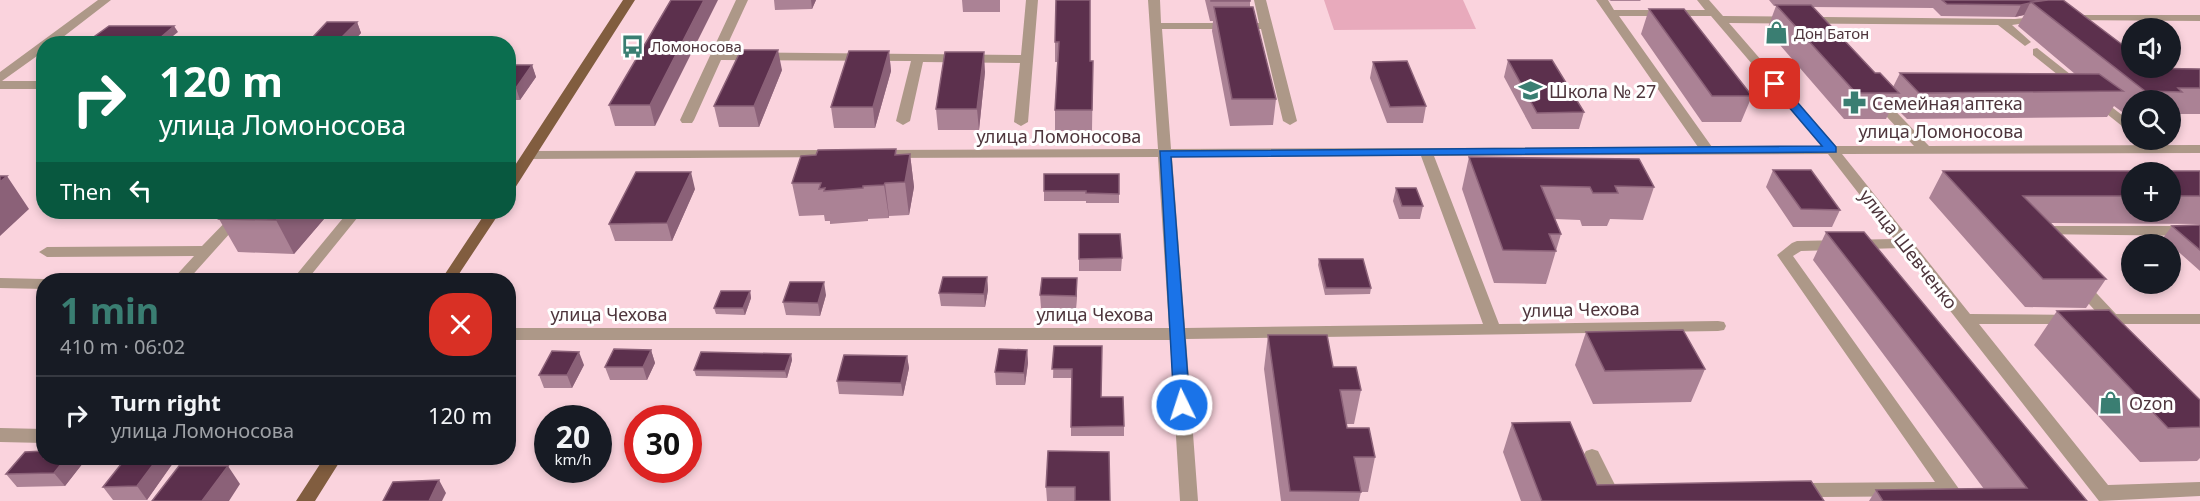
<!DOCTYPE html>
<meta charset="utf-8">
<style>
body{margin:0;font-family:"Noto Sans",sans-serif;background:#242831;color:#f1f3f6;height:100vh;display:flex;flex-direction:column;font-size:22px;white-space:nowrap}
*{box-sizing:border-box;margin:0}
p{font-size:20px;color:#9ea1a6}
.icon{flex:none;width:33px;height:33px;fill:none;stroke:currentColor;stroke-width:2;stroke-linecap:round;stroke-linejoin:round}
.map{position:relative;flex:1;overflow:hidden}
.sheet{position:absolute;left:36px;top:273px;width:480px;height:192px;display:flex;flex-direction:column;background:#171b24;border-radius:24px;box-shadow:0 3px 9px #0003}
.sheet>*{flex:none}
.guide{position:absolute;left:36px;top:36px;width:480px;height:183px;border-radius:24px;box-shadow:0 3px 9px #0003;background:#0b6e4f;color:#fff;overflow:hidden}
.fabs{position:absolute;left:2121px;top:18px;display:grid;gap:12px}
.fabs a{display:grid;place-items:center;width:60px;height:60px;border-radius:50%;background:#171b24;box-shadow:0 3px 9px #0003;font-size:30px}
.speed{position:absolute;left:534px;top:405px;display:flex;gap:12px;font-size:30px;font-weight:700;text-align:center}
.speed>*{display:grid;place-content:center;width:78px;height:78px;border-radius:50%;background:#171b24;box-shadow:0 3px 9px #0003;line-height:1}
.speed small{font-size:15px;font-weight:400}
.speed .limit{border:9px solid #d22;background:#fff;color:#111}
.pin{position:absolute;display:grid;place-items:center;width:51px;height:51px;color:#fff;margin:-26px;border-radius:12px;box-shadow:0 3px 9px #0006}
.me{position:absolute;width:66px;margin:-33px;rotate:356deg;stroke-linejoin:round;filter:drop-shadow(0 0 4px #0008)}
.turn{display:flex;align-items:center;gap:21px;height:126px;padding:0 24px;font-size:27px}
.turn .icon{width:78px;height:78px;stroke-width:2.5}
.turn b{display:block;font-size:42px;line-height:51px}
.then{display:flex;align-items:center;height:57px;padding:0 24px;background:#0003;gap:12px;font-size:22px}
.round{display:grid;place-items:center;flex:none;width:63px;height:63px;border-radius:24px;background:#242831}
.overview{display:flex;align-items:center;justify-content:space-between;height:102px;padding:0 24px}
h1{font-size:36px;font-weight:700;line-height:45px;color:#3a7e72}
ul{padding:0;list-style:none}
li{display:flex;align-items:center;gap:18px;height:78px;padding:0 24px;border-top:2px solid #363941}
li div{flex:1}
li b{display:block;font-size:22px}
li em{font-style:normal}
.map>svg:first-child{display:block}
</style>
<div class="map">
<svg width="2200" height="501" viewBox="0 0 2200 501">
<rect width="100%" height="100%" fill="#fad3dd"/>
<path fill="#e8aabc" d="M1324 0H1463L1476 29 1334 30Z"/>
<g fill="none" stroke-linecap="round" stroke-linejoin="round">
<path fill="#ad9888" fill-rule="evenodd" d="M98 0H111L54 44H44V51L2 81H44V89H0V72Z
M736 0H748L724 52 1021 55 1026 0H1038L1028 122 1021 126 1014 122 1020 63 923 62 910 121 903 125 896 121 911 61 721 60 694 120 692 123H682L680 120Z
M1148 0H1160L1161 23H1259L1254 0H1266L1297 121 1290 125 1283 121 1261 29H1162L1171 149 1698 147 1596 0H1608L1614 10H1705L1697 0H1709L1723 16 2015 19 2045 16V20L2012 25 2031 42 2025 46 1998 25 1729 23 1836 146H1914L1873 102 1871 99 1877 95 1881 96 1929 146 2200 145V153L1842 154 1970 314 2078 315 2080 319 2072 324H1979L2108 485 2200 482V496L2099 501 1901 248 1801 251 1793 256 1959 489 1957 494 1950 496 1821 497 1823 501H1805L1799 490 1801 485 1808 483 1935 482 1777 255 1792 243 1797 241 1894 239 1828 154 1434 156 1499 324 1718 321 1724 322 1726 326 1724 330 1718 331 1186 339 1198 501H1180L1170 340H508V328H1169L1158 157 877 158 870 154 877 150 1158 149ZM1619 16H1711L1822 146 1712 147ZM1421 156 1483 324 1185 328 1172 157Z
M2068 15H2200V21L2064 20 2062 18Z
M2037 48 2132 123V134L2033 55V49Z
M835 150 840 151 842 154 840 157 530 159 523 155 530 151Z
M235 212H249L188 280H172L194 256 47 257 39 252 47 247 202 246Z
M348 212H362L307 280H292Z
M2038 226H2200V236L2033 234 2031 231Z
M0 278 44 279 50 280H44V289L0 288Z
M2079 279 2084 280 2116 314H2200V324H2123L2116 328 2099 323 2097 319 2099 315 2071 284Z
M0 428 44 429V443L0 442Z
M1592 449 1598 451 1615 485 1626 487 1628 492 1626 497 1619 499 1602 497 1583 456 1586 451Z"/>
<path fill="#815d3f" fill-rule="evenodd" d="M623 0H635L515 188 508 192V176Z
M486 212H500L455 280H441Z
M324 458H342L315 501H296Z"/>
</g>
<path fill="#ab8295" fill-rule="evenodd" d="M671 0 655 126H615L609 105Z
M774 0H816L812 9 775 10Z
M962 0H1000V12H963Z
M1056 0 1090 61H1093L1092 131H1055V110L1057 62H1055V42Z
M1205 0H1250V7L1276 99 1273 125 1230 126 1212 31 1213 21H1210Z
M1609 0H1641L1640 1H1611Z
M1769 0H2040L2152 68 2200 69V114H2170V100H2132V117H2129L2114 106 2107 117 1907 119 1893 105 1886 119H1844L1767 30 1776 6H1774ZM1812 7 1933 8 1941 16 2015 17 2024 15 2018 26 2075 74 1900 73 1893 87 1875 73Z
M1649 9 1752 96 1741 122H1702L1641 34Z
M357 22 361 33 351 44H314L312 38Z
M889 51 891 71 875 128H834L831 107Z
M1508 60 1584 112 1579 129H1532L1504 77Z
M1373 62 1426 106 1423 123H1387L1370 78Z
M508 65H532L536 77 520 100H508Z
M782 70 759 127H719L714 106Z
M985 72 979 130H938L936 109Z
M896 149 897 155 910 154 914 187 909 215 889 216V218L868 219V221L830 224V221H825L824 215 799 216 792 183 816 155Z
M1469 157 1654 187 1643 220 1610 219 1607 226H1582L1580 220 1555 219 1561 234 1546 284 1494 283 1462 189Z
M1773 170 1840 210 1832 227H1793L1766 187Z
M1943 171H2200V224L2051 223 2106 279 2086 308 2025 307 1929 198ZM2132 172H2170V212H2132Z
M1119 174V203H1086V201H1044V191Z
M1396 188 1423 206 1420 219H1399L1393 201Z
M695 189 672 241H615L609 224Z
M226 212H330L294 254 238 252 219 219Z
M2200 225V271L2163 238 2172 226Z
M1826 232 2087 501H1869L1876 490 1984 489 1813 260Z
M1079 234 1122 258 1121 271H1079Z
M1319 259 1371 288 1370 294 1325 295 1318 265Z
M987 277 988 290 985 307 941 306 939 293Z
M1077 278 1076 309 1041 308 1040 295Z
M750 291 751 298 745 315 716 314 714 308Z
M826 295 820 316 786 315 783 302Z
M2057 311 2200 400V458L2197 461 2140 462 2034 345Z
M1586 332 1705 369 1691 402 1593 404 1575 365Z
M1268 335 1333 367 1361 390 1354 424H1347V428L1375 457 1368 492H1361L1359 501H1281L1264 369Z
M1054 346 1101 397 1124 426V436H1071V378H1053Z
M651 350 655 363 647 380H610L605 367Z
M1027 350 1028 363 1025 385H996L995 372Z
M791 354 792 360 787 378 696 376 694 370Z
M907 356 909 368 903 396 839 394 837 381Z
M584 365 572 388H544L539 375Z
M1512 423 1597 485 1824 501H1521L1503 452Z
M1048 451 1110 501H1047L1046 487Z
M44 458H78L83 463 65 486 17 487 6 474Z
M126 458H170L173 463 147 500H113L103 487Z"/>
<path fill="#8b6178" d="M704 0H718L655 126 650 105Z
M811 0H816L812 9Z
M2030 3 2024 15 2015 17 2021 5Z
M357 22 361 33 351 44H344L341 38Z
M174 26 178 32 163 44H153Z
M778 50 782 70 759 127 754 106Z
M889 51 891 71 875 128 873 107Z
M984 52 985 72 979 130 977 109Z
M532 65 536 77 520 100 516 88Z
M910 154 914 187 909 215 905 182Z
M691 172 695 189 672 241 667 223Z
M7 176 29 209 0 236V182Z
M885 183 889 216V218L884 185Z
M284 212H330L294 254 276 220Z
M987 277 988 290 985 307 984 294Z
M1077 278V291L1076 309V296Z
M824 282 826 295 820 316 818 303Z
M750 291 751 298 745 315 743 308Z
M651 350 655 363 647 380 643 367Z
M1027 350 1028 363 1025 385 1024 373Z
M579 352 584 365 572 388 567 375Z
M791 354 792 360 787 378 785 371Z
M907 356 909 368 903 396 901 383Z
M66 458H78L83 463 65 486 54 473Z
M158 458H170L173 463 147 500 137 486Z
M228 466 240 484 229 501H202Z
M439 480 446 493 442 501H429Z"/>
<path fill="#5c304d" stroke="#8b6178" stroke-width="1.5" d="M671 0H704L650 105H609Z
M1056 0H1090V61H1093L1092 110H1055L1059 42H1055Z
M1211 0H1250V1H1211Z
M1942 0H2040L2041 1 2031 2 2030 3 2021 5 1947 4Z
M2048 0H2063L2132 52V68L2200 69V88H2178L2182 92 2145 91 2031 2Z
M1776 5H1811L1875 73H1880L1899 93H1856Z
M1214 7H1253L1276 99H1232Z
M1649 9H1684L1752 96H1712Z
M327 22H357L341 38H312Z
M109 26H174L153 44H84Z
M741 50H778L754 106H714Z
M849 51H889L873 107H831Z
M945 52H984L977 109H936Z
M1508 60H1552L1584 112 1537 113Z
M1407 61 1426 106 1390 107 1373 62Z
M508 65H532L516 88H508Z
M1900 73 2099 74 2123 91 1919 93Z
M896 149 895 155 910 154 905 182 885 183 884 185 863 186V188L824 191 825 188 819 189 821 183H792L801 156 816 155 818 150Z
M1469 157 1639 159 1654 187 1615 186 1618 193H1593L1590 187 1541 186 1561 234H1549L1556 251 1503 250Z
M1773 170H1811L1840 210 1801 209Z
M1943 171H2200V196H2170V172H2132V196H2023L2106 279H2043Z
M636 172H691L667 223 609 224Z
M1044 174H1119V194L1086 193V191H1044Z
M0 176H7L0 182Z
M1396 188H1416L1423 206H1402Z
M226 212H284L276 220 219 219Z
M2200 225V250L2172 226Z
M1826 232H1864L2087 501H1883L1876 490 2027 488Z
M1079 234H1120L1122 258 1079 259Z
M1319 259H1363L1371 288H1326Z
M943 277H987L984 294 939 293Z
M1042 278H1077L1076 296 1040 295Z
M790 282H824L818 303 783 302Z
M721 291H750L743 308H714Z
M2109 310 2200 400V427L2168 428 2057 311Z
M1683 330 1705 369 1605 371 1586 332Z
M1268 335H1327L1333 367H1356L1361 390H1340L1347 428H1369L1375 457H1354L1361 492 1290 491Z
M1054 346H1102L1101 397H1123L1124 426 1071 427 1072 369H1052Z
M614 349 651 350 643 367H605Z
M999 349 1027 350 1024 373 995 372Z
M552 351 579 352 567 375H539Z
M701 352 791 354 785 371 694 370Z
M844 355 907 356 901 383 837 381Z
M1570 422 1597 485 1811 481 1824 501H1542L1512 423Z
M44 451V458H66L54 473 6 474 25 452Z
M1048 451 1109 452 1110 501H1075V487H1046Z
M126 458H158L137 486 103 487Z
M179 466H228L202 501H152Z
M439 480 429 501H383L393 482Z"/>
<path fill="#1a73e8" stroke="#114b97" stroke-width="1.5" d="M1771 81H1779L1836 147V152L1171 157 1190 405 1182 411 1174 405 1160 151 1822 146 1771 86Z"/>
<defs>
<symbol id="shop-bare" viewBox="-9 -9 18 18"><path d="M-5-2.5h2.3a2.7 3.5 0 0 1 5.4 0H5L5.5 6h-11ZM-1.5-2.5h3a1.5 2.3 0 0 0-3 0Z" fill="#3a7e72" stroke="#fff" stroke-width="2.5" paint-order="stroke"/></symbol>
<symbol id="bus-bare" viewBox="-9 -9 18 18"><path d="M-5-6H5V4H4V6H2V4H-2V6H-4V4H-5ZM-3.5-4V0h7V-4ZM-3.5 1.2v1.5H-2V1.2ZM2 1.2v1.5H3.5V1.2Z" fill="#3a7e72" stroke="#fff" stroke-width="2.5" paint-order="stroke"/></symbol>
<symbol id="school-bare" viewBox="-9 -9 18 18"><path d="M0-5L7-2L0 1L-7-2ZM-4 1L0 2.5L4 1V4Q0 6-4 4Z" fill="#3a7e72" stroke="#fff" stroke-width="2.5" paint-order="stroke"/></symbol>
<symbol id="pharmacy-bare" viewBox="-9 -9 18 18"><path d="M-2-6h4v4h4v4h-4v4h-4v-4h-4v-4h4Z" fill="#3a7e72" stroke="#fff" stroke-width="2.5" paint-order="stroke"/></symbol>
</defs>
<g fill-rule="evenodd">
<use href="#shop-bare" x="1760" y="16" width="33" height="33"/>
<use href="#bus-bare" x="616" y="30" width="33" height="33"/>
<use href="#school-bare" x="1514" y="74" width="33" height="33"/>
<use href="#pharmacy-bare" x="1838" y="86" width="33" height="33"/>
<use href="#shop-bare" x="2094" y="386" width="33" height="33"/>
</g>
<g text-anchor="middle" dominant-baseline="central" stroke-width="6" stroke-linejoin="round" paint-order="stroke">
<g font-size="15" fill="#4e353c" stroke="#fff" text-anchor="start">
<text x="1794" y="33">Дон Батон</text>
<text x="651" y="46">Ломоносова</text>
</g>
<g font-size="18" fill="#4e353c" stroke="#fff" text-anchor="start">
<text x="1549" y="91">Школа № 27</text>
<text x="1872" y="103">Семейная аптека</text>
<text x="2129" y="403">Ozon</text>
</g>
<g font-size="18" fill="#4e353c" stroke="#fff">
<text x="1941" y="131">улица Ломоносова</text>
<text x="1059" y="136">улица Ломоносова</text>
<text transform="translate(1909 249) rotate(52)">улица Шевченко</text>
<text transform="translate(1581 309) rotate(-1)">улица Чехова</text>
<text x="609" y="314">улица Чехова</text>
<text x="1095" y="314">улица Чехова</text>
</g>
</g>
</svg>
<div class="fabs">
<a><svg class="icon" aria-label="sound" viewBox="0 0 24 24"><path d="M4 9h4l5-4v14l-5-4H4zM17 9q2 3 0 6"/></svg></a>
<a><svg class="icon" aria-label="search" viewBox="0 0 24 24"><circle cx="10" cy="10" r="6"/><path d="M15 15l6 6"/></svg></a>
<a>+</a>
<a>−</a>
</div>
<div class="speed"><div>20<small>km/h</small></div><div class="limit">30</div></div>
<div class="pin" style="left:1775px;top:84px;background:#d93025"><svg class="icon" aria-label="arrive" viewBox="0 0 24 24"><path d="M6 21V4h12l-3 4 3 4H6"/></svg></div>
<svg class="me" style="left:1182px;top:405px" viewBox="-20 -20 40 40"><circle r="17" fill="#1a73e8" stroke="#fff" stroke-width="3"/><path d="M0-11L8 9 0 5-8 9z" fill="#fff"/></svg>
<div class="guide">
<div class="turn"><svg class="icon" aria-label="right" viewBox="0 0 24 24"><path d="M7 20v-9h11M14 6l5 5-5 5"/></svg><div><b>120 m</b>улица Ломоносова</div></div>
<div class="then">Then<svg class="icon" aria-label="left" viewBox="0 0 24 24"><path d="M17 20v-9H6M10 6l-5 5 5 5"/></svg></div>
</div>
<section class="sheet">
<div class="overview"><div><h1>1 min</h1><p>410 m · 06:02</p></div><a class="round" style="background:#d93025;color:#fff"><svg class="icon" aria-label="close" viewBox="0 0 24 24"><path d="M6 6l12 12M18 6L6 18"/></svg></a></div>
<ul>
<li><svg class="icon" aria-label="right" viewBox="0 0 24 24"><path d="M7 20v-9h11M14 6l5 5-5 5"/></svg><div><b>Turn right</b><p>улица Ломоносова</p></div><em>120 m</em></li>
</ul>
</section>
</div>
